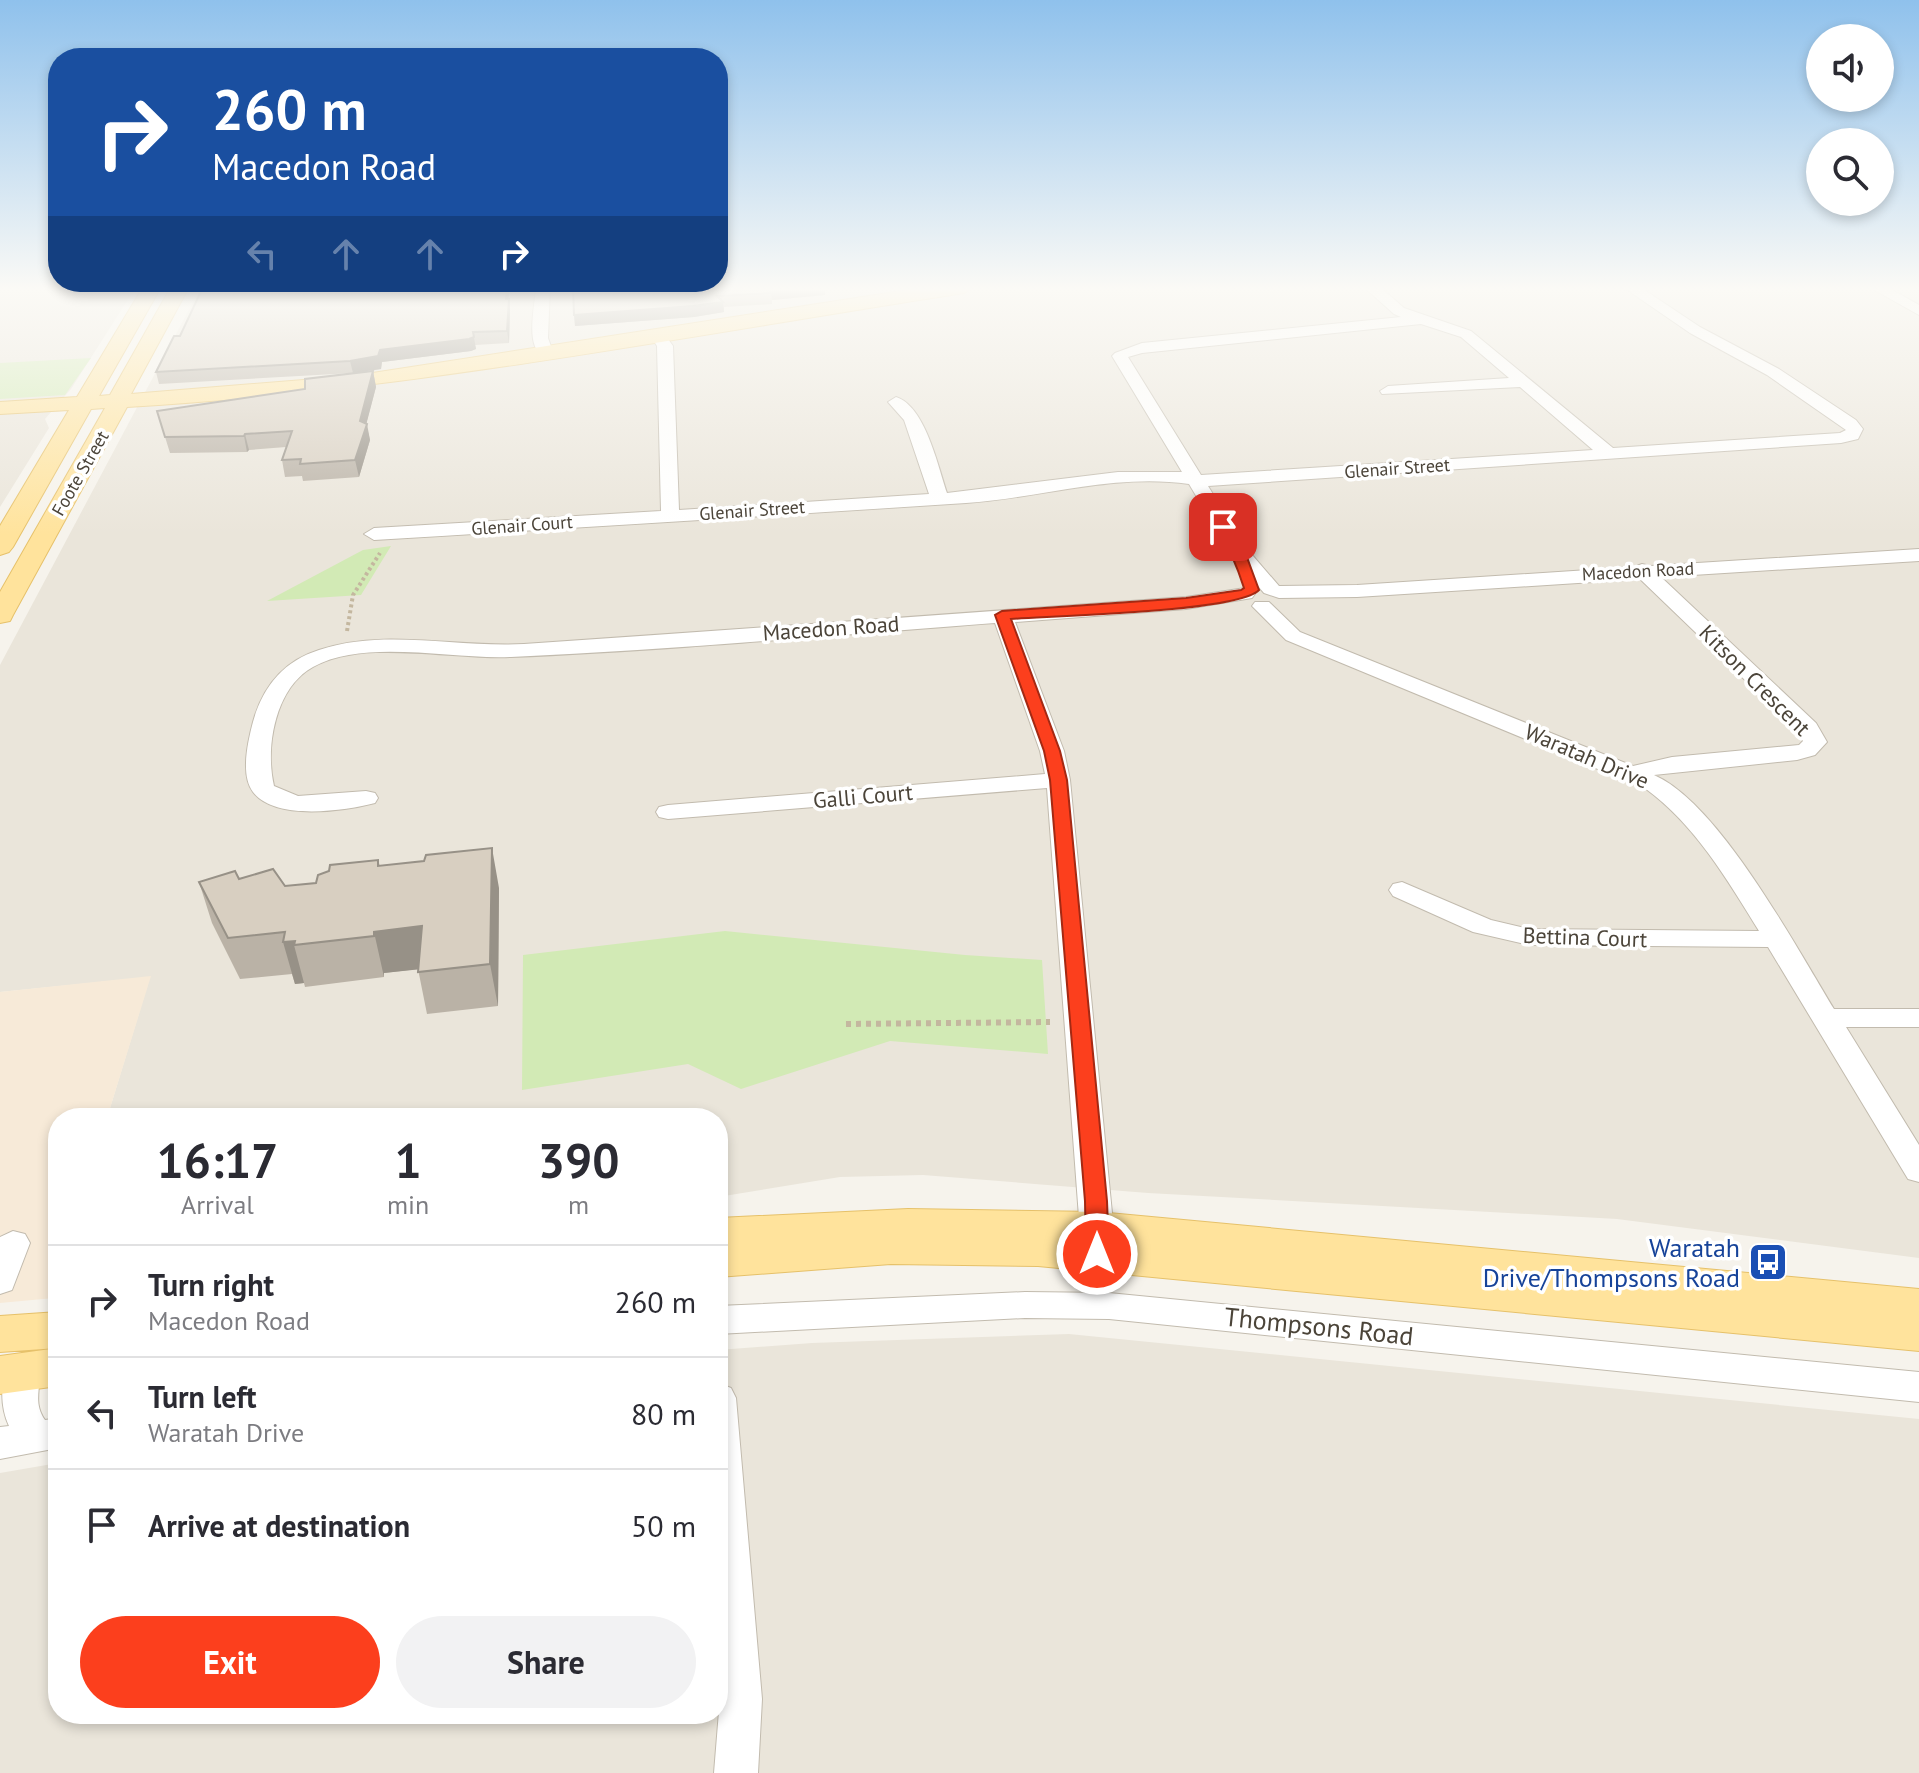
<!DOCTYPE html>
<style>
body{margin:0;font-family:"PT Sans",sans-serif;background:#f2f2f3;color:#2b2b33;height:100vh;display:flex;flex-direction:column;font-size:30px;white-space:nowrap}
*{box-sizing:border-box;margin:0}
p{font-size:26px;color:#7c7c81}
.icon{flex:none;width:44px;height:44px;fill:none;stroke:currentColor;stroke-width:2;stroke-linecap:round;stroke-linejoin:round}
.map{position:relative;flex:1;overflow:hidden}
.sheet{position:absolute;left:48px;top:1108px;width:680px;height:616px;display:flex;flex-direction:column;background:#fff;border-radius:32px;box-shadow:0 4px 12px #0003}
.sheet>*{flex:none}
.banner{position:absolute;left:48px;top:48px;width:680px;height:244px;border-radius:32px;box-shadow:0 4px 12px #0003;background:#1a4fa0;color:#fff;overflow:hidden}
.controls{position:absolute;left:1806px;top:24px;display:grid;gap:16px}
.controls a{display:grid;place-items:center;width:88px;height:88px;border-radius:50%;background:#fff;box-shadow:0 4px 12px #0003;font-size:40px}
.pin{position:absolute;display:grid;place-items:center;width:68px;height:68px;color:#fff;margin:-34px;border-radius:16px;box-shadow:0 4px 12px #0006}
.me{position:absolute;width:88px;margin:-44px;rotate:0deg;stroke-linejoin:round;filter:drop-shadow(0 0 6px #0008)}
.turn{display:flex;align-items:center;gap:28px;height:168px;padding:0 32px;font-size:36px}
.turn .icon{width:104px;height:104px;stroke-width:2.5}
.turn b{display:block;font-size:56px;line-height:68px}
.lanes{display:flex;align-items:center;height:76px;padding:0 32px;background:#0003;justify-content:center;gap:40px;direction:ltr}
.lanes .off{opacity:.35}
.eta{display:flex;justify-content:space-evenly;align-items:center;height:136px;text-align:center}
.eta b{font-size:48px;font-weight:700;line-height:56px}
.button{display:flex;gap:16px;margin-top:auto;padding:16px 32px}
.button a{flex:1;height:92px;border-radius:48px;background:#fc3f1d;color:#fff;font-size:32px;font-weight:700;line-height:92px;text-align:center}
.button a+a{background:#f2f2f3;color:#2b2b33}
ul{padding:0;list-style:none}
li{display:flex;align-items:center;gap:24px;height:112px;padding:0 32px;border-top:2px solid #e1e1e2}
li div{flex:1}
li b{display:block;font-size:30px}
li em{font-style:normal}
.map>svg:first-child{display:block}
</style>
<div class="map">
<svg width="1919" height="1773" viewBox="0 0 1919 1773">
<rect width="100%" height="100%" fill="#f6f3ec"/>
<path fill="#eae5da" d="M0 287H136L71 389 45 419 49 428 0 507Z
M201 287H1919V1258L1617 1219 1148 1193 923 1175 840 1177 718 1197V1118H107L150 977 0 992V665Z
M1069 1334 1919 1419V1773H0V1473L58 1463V1714H718V1350L812 1343Z"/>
<path fill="#f7ead8" d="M151 976 107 1118H58V1283L54 1298 0 1303V992Z"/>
<path fill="#d2eab5" d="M91 358 65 395 0 399V363Z
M391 546 361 595 267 601 363 550Z
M725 931 965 955 1042 960 1048 1054 890 1041 741 1089 688 1064 522 1090 523 955Z"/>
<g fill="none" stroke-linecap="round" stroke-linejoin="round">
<defs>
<path id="minor" d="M536 287H550L548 338 553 352 545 357C524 349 535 306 536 287Z
M1364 287H1380L1404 308 1471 331 1613 448 1840 433 1846 430 1767 375 1690 333 1623 287H1640L1700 327 1779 369 1856 420 1863 429 1858 439 1841 443 1208 486 1247 549 1279 586 1357 585 1634 567 1642 564 1650 566 1919 549V561L1661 577 1816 723 1827 742 1815 755 1797 760 1654 775C1719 803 1796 947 1834 1009H1919V1027H1846L1919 1145V1182L1908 1179 1768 947 1529 945 1473 932 1393 896 1389 890 1393 884 1402 882 1491 920 1529 929 1759 931C1727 879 1695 825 1646 789L1286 640 1252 606 1255 602H1269L1300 632 1633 766 1672 757 1799 745 1803 741 1798 731 1640 579 1357 597 1279 598 1264 593 1232 556 1189 484C1114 473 1040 498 966 503 769 516 571 528 374 540L364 534 374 528 661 511 657 346 650 335 658 330 663 332 673 346 679 510 929 494 904 420 888 402 896 397C925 406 938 466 947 493L1118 472H1182L1112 356 1115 353 1142 343 1401 317 1394 314ZM1421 324 1461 337 1509 378 1388 386 1380 391 1382 394 1520 387 1593 450 1201 475 1128 357 1142 353Z
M1869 287H1887L1919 305V315Z
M1245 588 1252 590 1255 594 1252 598 1186 609 1015 622 1064 751 1070 780 1115 1244 1110 1253 1098 1256 1086 1253 1081 1244 1047 788 668 819 659 817 656 812 659 807 668 805 1045 774 1040 751 995 623C834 635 672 650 511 657 453 660 365 638 313 667 275 688 265 747 274 786L298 796 366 791 375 793 378 798 375 803C344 811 275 821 253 792 240 775 248 741 253 722 263 686 284 661 319 650 384 628 457 648 524 644 745 629 965 613 1186 597Z
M13 1231 25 1234 30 1243 12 1290 0 1294V1237Z
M1025 1292 1109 1293 1919 1372V1402L1109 1319 1025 1318 718 1334V1306Z
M22 1358 35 1362C46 1383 30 1399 45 1420L58 1418V1448L0 1459V1427L9 1426C0 1407 0 1381 9 1362Z
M718 1383 731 1388 736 1398 762 1699 758 1773H714L720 1699Z"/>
<path id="major" d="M143 287H161L99 396 110 395 171 287H189L131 394 353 376 927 287H973L964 293C686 336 408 391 127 407L13 615 10 621 0 623V592L105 408 91 409 13 547 9 552 0 555V526L69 410 0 414V402L77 397Z
M908 1209 1098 1212 1919 1289V1351L1038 1266 891 1264 718 1277V1218Z
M58 1312V1348L0 1352V1316Z
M58 1348V1386L0 1394V1356Z"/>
</defs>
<use href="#minor" stroke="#c2bbae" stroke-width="2"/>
<use href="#major" stroke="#e6c16a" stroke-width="2"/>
<path stroke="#c4b79f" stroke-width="4" stroke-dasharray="3 3" stroke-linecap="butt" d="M347 631 353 595 380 553"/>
<path stroke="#c4b79f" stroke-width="6" stroke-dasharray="5 5" stroke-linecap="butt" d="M846 1024 1050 1022"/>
<use href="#minor" fill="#fff" fill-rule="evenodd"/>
<use href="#major" fill="#ffe39c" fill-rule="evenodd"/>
</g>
<path fill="#bab2a6" d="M573 287H825V295L772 300V304L724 307V312L694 317 575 326Z
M509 299 510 310 509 343 475 345 476 349 471 351 382 362 381 369 353 373 159 384 156 372 180 336Z
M373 371 376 387 366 424 370 440 359 477 303 481 302 476 285 477 282 460 286 447 249 450 247 452 170 453 157 411 305 389Z
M378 860 380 866 499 888 498 1006 427 1014 418 969 384 973V977L305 987 304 983 295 984 292 974 240 979 212 923 199 882 239 879 285 886 316 883Z"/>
<path fill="#979187" d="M507 287H510L507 310 506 299Z
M796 287H825V295L772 300 771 293 769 290Z
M509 299 510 310 509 343 507 331Z
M723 302 724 312 694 317 575 326 574 315Z
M473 332 476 349 471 351 382 362 381 369 353 373 350 361 380 350Z
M373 371 376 387 364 433 367 424 370 440 359 477 355 460 360 421Z
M245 434 249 450 247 452 244 436Z
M492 848 499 888 498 1006 490 964Z
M422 926 431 968 384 973V977L374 932Z
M295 941 294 945 304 983 295 984 283 942Z"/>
<path fill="#d8cfc1" stroke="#979187" stroke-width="2" d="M203 287H507L506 299H509L507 331 473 332 474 337 469 339 380 350 378 356 350 361 156 372 174 336H180Z
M573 287H796L769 290 771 293 717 296 723 302 693 306 574 315Z
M373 371 360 421 367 424 355 460 300 464 301 459 282 460 292 431 245 434 244 436 165 437 157 411 305 389V379Z
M492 848 490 964 418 972 422 926 374 932V936L294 945 295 941 283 942 285 932 228 938 199 882 235 871 239 879 273 869 285 886 316 883 318 875 329 871 330 865 378 860V866L424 861 426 855Z"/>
<linearGradient id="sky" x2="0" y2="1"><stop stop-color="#8fc1ec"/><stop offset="0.54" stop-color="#fbfaf6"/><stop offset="1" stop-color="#fbfaf6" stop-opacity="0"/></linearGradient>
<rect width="1919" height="535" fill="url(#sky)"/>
<path fill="#fc3f1d" stroke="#a42913" stroke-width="2" d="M1219 524H1228L1245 552 1259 590C1238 612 1051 616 1011 619L1060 751 1067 780 1107 1201 1109 1254 1106 1260 1097 1263 1089 1260 1086 1254 1085 1201 1050 780 1044 751 995 615 1002 611 1186 598 1241 590 1244 588C1237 566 1229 547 1217 527Z"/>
<defs>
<symbol id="bus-square" viewBox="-11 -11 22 22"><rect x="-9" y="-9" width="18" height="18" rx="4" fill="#1a4fb4" stroke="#fff"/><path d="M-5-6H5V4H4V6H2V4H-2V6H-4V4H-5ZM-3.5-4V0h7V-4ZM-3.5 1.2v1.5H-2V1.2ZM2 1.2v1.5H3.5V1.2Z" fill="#fff"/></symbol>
</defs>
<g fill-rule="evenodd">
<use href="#bus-square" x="1746" y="1240" width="44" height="44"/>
</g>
<g text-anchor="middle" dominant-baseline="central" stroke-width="7" stroke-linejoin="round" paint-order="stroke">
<g font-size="18" fill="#4b4439" stroke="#fff">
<text transform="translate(1397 468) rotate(-4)">Glenair Street</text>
<text transform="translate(80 473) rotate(-60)">Foote Street</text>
<text transform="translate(752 510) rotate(-4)">Glenair Street</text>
<text transform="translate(522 525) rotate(-4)">Glenair Court</text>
<text transform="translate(1638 571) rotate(-3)">Macedon Road</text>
</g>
<g font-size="22" fill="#4b4439" stroke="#fff">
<text transform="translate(831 628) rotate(-4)">Macedon Road</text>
<text transform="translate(1755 680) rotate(45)">Kitson Crescent</text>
<text transform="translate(1587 756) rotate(23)">Waratah Drive</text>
<text transform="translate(863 796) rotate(-5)">Galli Court</text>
<text transform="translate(1585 937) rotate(2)">Bettina Court</text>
</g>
<g font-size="26" fill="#164399" stroke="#fff" text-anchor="end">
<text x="1740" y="1247">Waratah<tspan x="1740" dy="30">Drive/Thompsons Road</tspan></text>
</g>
<g font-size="26" fill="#4b4439" stroke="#fff">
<text transform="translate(1319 1326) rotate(6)">Thompsons Road</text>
</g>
</g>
</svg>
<div class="controls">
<a><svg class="icon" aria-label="sound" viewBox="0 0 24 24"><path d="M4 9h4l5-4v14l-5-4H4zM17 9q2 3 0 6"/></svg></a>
<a><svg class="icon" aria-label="search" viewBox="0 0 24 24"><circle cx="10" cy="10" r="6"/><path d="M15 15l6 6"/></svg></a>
</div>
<div class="pin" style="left:1223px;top:527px;background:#d93025"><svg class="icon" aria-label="arrive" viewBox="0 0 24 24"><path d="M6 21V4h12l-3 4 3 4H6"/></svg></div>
<svg class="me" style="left:1097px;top:1254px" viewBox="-20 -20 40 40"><circle r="17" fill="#fc3f1d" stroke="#fff" stroke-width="3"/><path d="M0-11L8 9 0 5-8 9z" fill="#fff"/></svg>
<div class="banner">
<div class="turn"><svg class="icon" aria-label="right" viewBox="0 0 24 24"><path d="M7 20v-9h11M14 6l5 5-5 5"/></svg><div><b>260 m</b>Macedon Road</div></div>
<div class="lanes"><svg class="icon off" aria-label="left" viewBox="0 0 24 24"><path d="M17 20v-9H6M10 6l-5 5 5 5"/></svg><svg class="icon off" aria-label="ahead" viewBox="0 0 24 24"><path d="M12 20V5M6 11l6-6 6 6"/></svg><svg class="icon off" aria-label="ahead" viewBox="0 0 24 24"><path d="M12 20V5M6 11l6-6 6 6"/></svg><svg class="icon" aria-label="right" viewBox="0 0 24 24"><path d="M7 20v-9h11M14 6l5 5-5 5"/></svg></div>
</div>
<section class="sheet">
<div class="eta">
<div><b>16:17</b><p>Arrival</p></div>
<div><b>1</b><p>min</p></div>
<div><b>390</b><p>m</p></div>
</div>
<ul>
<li><svg class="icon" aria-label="right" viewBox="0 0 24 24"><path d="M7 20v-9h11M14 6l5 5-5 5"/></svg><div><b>Turn right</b><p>Macedon Road</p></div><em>260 m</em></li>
<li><svg class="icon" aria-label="left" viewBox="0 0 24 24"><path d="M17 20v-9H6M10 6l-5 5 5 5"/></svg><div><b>Turn left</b><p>Waratah Drive</p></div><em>80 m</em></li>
<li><svg class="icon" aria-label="arrive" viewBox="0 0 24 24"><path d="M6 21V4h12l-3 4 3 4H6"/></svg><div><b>Arrive at destination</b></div><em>50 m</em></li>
</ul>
<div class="button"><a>Exit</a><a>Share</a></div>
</section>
</div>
